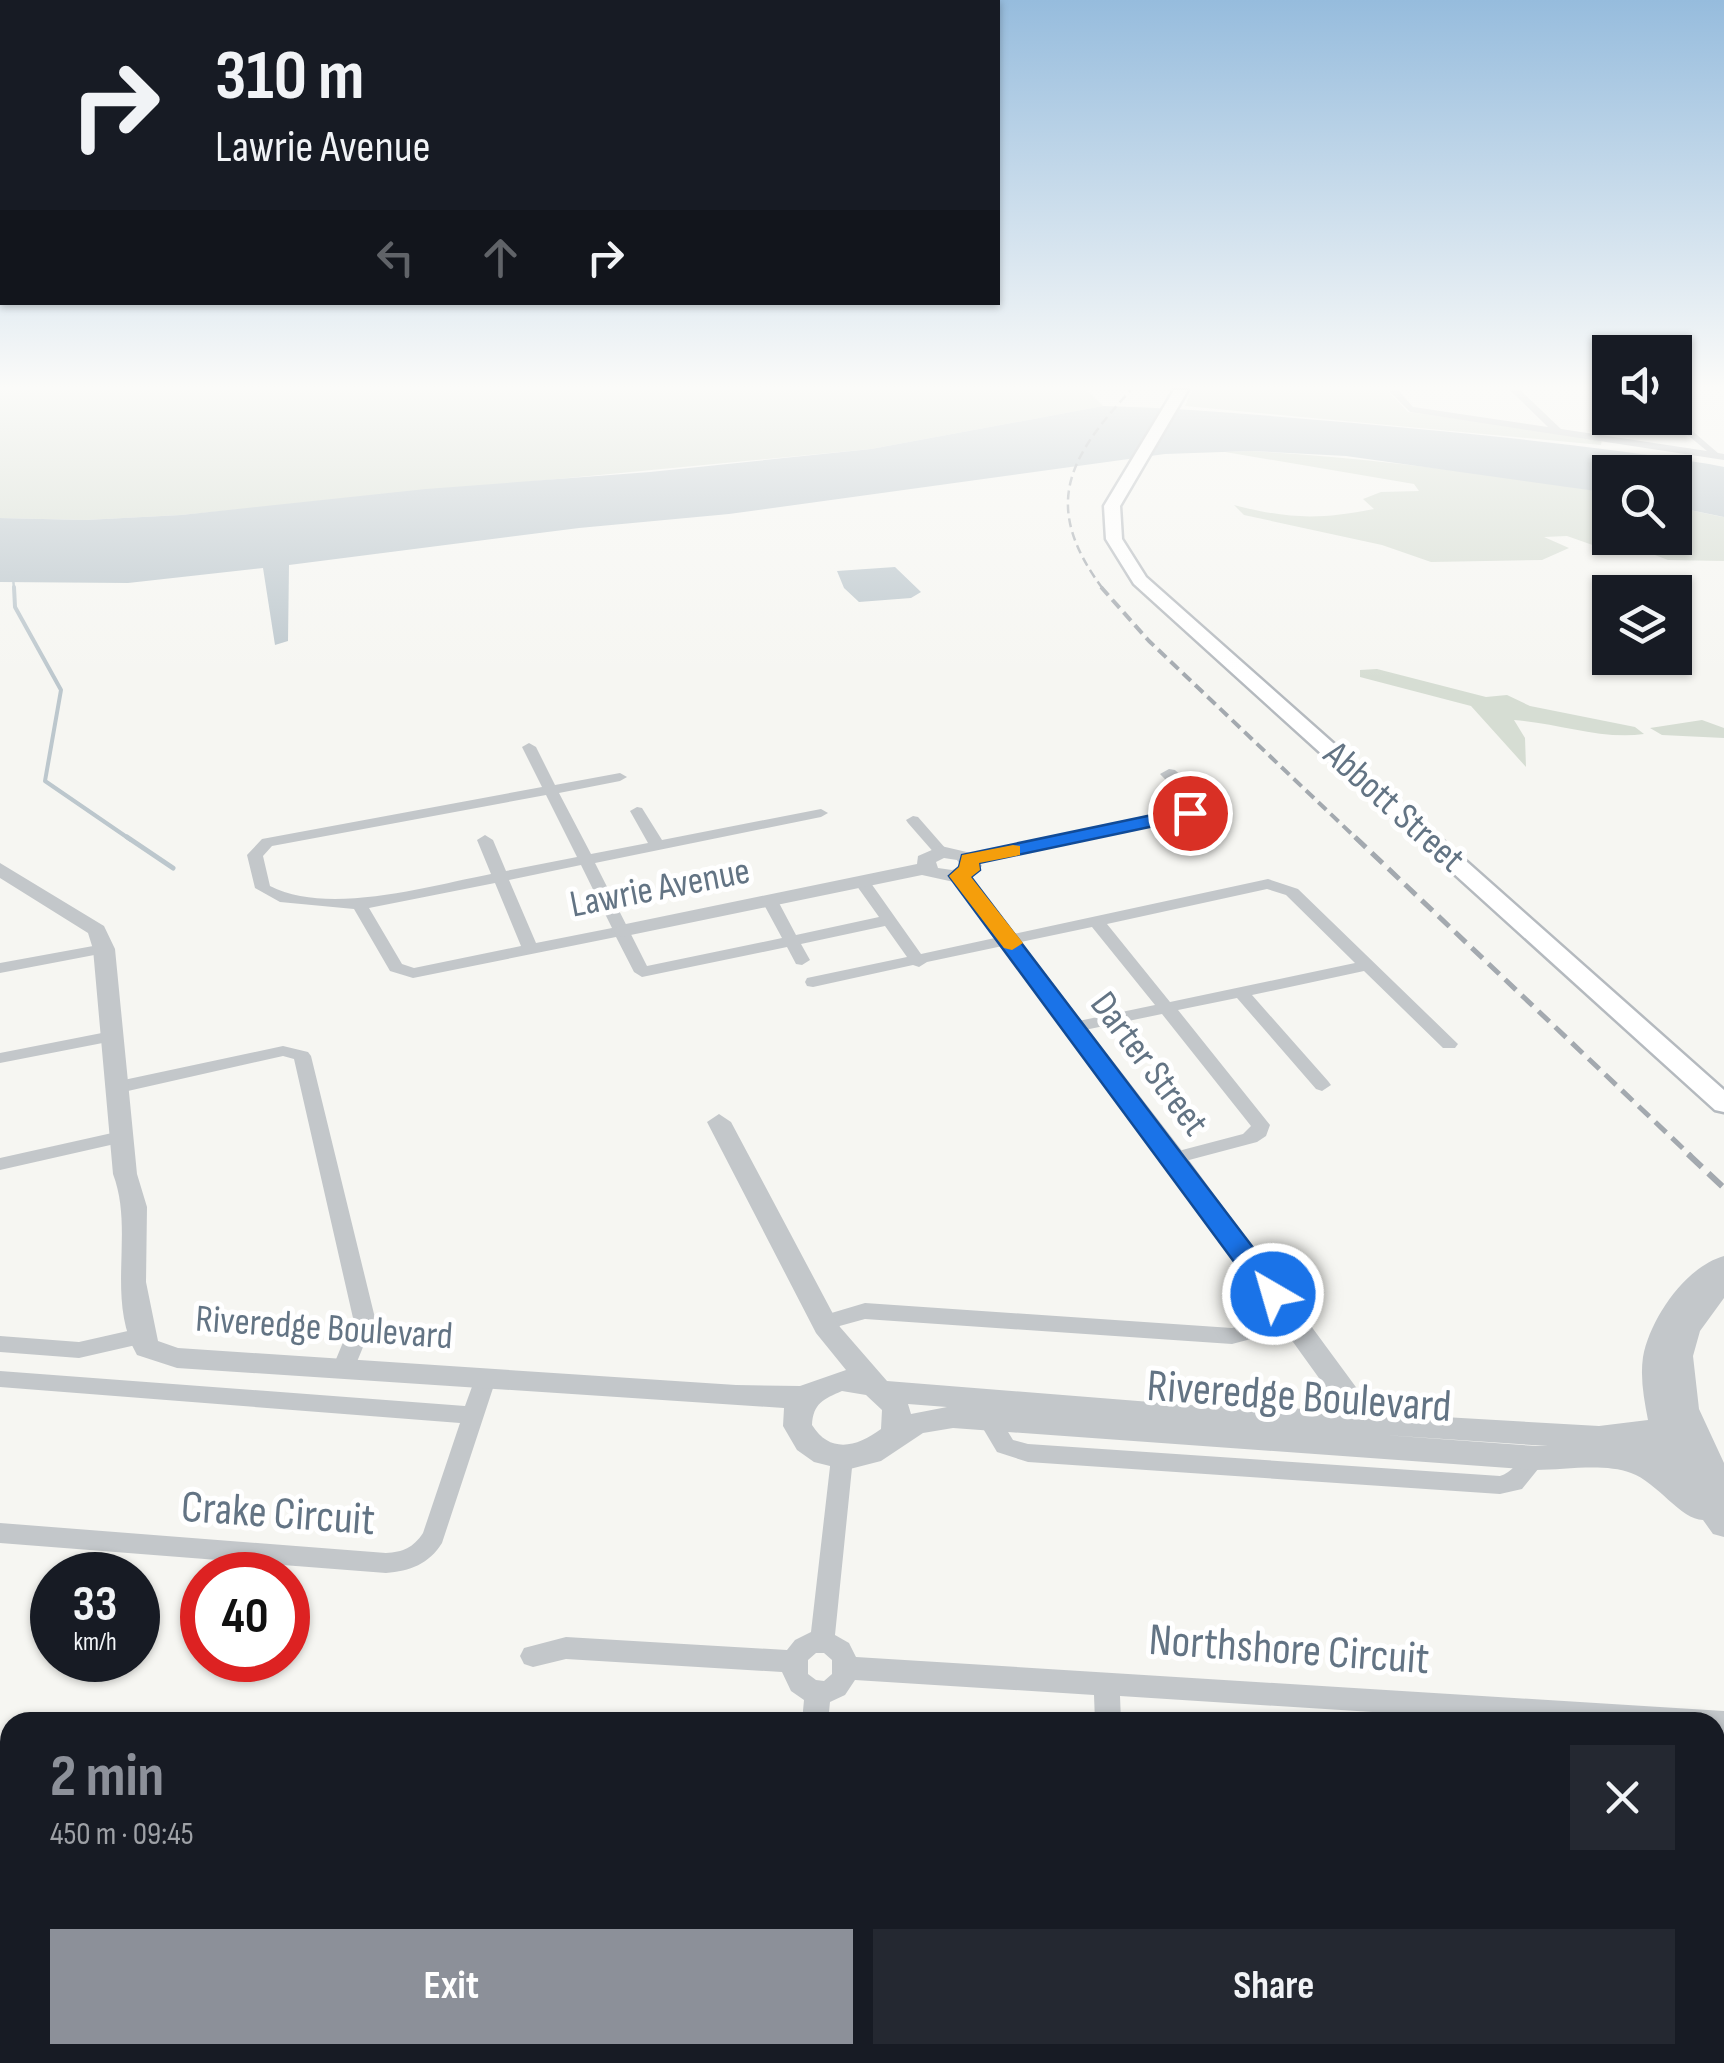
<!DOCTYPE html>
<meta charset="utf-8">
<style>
body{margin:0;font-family:"Sofia Sans Condensed",sans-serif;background:#242831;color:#f1f3f6;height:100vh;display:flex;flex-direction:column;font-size:38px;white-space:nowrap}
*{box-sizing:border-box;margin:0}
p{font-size:32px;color:#9ea1a6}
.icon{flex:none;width:55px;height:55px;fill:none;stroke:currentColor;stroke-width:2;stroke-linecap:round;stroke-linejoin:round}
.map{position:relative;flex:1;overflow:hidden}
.drawer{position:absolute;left:0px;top:1712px;width:1725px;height:352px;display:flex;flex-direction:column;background:#171b24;border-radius:30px 30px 0 0;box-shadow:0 2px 8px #0004}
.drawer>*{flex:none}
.hud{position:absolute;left:0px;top:0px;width:1000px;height:305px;box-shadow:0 2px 8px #0004;background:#171b24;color:#f1f3f6;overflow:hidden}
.buttons{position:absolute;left:1592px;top:335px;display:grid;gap:20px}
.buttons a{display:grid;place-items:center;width:100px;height:100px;border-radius:0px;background:#171b24;box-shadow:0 2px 8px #0004;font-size:50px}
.speed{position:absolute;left:30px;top:1552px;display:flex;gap:20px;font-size:50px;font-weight:700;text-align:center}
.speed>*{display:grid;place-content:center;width:130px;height:130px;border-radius:50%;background:#171b24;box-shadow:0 2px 8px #0004;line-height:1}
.speed small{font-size:25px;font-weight:400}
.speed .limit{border:15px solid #d22;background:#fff;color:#111}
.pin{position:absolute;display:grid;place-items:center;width:85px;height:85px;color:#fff;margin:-42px;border:5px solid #fff;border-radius:50%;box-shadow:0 2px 10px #0007}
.me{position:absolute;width:110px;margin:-55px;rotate:322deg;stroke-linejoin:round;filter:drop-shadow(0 0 8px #0008)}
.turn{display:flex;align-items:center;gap:35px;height:210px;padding:0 50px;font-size:45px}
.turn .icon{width:130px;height:130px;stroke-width:2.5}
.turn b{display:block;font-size:70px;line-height:85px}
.lanes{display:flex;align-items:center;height:95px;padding:0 50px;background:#0003;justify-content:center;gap:50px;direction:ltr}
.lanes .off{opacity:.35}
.round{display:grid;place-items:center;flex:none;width:105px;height:105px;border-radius:0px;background:#242831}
.summary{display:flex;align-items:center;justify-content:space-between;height:170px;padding:0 50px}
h1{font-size:60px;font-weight:700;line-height:75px;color:#8c9099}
.primary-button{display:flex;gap:20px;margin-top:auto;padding:20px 50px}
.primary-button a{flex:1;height:115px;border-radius:0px;background:#8c9099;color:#fff;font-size:40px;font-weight:700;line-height:115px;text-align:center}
.primary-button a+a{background:#242831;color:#f1f3f6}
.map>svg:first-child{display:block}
</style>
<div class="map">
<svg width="1724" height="2063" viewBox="0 0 1724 2063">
<rect width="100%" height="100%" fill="#f6f6f2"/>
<path fill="#d6ddd3" d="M5 390H1087L1103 406 871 449 181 515 85 520 0 518V391Z
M1192 390H1387L1408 412 1602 439 1601 445 1185 406Z
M1251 451C1372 458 1490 474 1610 493V538H1675V507L1718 516 1724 517V561L1668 560 1642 550 1601 548 1567 536 1544 537 1569 548 1542 560 1431 562 1382 545 1244 515 1234 505C1289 519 1318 520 1374 509L1363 499 1381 492 1419 491 1414 484 1225 452Z
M1377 669 1486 697 1507 695 1530 706 1635 727 1644 734C1601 740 1558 723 1514 720L1525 738 1526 767 1471 706 1360 677V670Z
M1702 720 1724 728V738L1662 735 1650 728Z"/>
<path fill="#bcc7cd" d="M1103 406C1187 408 1270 416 1354 423 1473 434 1591 445 1709 464L1724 467V517L1675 507V472H1610V493L1346 456 1251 451 1165 454 729 514 579 528 289 565 288 641 275 645 263 568 128 583 0 582V518L85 520 181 515 426 489 650 472 871 449Z
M895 567 921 592 911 598 859 602 844 588 837 571Z"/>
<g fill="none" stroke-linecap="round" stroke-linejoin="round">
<path stroke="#bcc7cd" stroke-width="2.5" d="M13 577 14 589"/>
<path stroke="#bcc7cd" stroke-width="4" d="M14 587 15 607 61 690 45 781 131 840"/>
<path stroke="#bcc7cd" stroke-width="5" d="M127 837 173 868"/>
<defs>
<path id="secondary" d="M1174 390H1188L1120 506 1122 539 1146 577 1724 1090V1112L1715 1110 1134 584 1106 539 1104 506Z"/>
</defs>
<use href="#secondary" stroke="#b5babf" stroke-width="5"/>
<path fill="#c3c7ca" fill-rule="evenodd" d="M1388 390H1398L1413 407 1548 427 1510 390H1520L1561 429 1707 451 1667 418 1675 416 1718 453 1724 454V460L1410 412Z
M529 743 536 747 555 785 620 773 627 777 620 781 559 793 591 854 648 843 630 811 637 807 642 808 662 840 821 809 828 813 821 817 595 863 647 966 782 938 762 901 770 896 778 901 796 935 879 917 854 882 862 877 868 879 921 954 1268 879 1298 889 1458 1044 1455 1048H1443L1364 971 1252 995 1328 1081 1331 1085 1322 1091 1316 1089 1237 998 1178 1010 1270 1125 1266 1136 1257 1142 1174 1164 1167 1162 1164 1158 1167 1154 1243 1134 1251 1126 1162 1014 1075 1032 1069 1031 1066 1027 1069 1023 1155 1005 1092 927 927 962 919 967 913 965 813 987 807 986 805 982 807 978 907 957 885 926 801 944 810 960 802 965 796 964 787 947 642 977 634 972 616 937 413 978 390 971 354 909 280 902 255 888 247 855 262 839 542 787 522 747ZM546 795 577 857 506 871 493 840 485 835 477 840 491 874C429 886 328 916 270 886L263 856 272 846ZM581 865 612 928 536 943 509 880ZM495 883 521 946 414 968 402 964 369 908ZM1267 889 1286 895 1355 963 1170 1002 1107 924Z
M913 816 918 817 946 849 949 852 946 855H936L908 823 906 820Z
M104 944 112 949 110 952 0 973V963Z
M112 1031 118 1032 121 1036 118 1040 0 1063V1053Z
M283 1046 308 1052 311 1056 375 1318 354 1369 351 1375 343 1377 335 1375 332 1369 353 1318 294 1059 283 1056 119 1093 110 1087 119 1081Z
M121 1131 130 1137 128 1141 0 1170V1158Z
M865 1303 1232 1328 1294 1313 1301 1316 1305 1321 1301 1326 1232 1344 865 1319 825 1330 818 1327 814 1322 818 1317Z
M141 1328 149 1330 152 1336 149 1342 79 1358 0 1352V1336L79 1342Z
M0 1371 465 1406 477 1373 485 1371 493 1373 496 1379 442 1543C429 1564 410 1571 386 1573L0 1543V1523L386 1553C403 1552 413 1548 423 1533L460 1423 0 1387Z
M989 1411 997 1414 1013 1440 1028 1444 1500 1476C1518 1471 1523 1445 1544 1452L1547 1458 1522 1489 1500 1494 1028 1462 997 1452 978 1420 981 1414Z
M842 1449 850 1452 853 1458 835 1635 849 1643 856 1657 1724 1711V1735L1715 1734V1722H1530L1120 1696 1121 1722H1095L1094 1695 855 1680 845 1695 830 1702 828 1722H802L804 1700 791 1691 782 1672 566 1659 533 1667 524 1664 520 1656 524 1648 566 1637 787 1650 795 1640 811 1632 831 1458 834 1452ZM824 1653 832 1660V1674L824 1681 816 1680 808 1674V1660L816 1653Z
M10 1822V1853L0 1857V1826Z
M0 1985 10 1989V2055H32L35 2063H5L2 2055 6 2045 0 2043Z
M438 2055H481L484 2063H441Z
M765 2055H795L794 2063H764Z"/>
<path fill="#c3c7ca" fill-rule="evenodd" d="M1169 769 1175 770 1204 797 1206 801 1203 815 980 863 982 866 971 877 1183 1152 1375 1413 1599 1426 1648 1420C1644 1399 1640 1378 1643 1357 1650 1319 1685 1267 1724 1256V1298L1700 1331 1693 1356 1699 1409 1724 1463V1537L1713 1534 1703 1520C1681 1520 1657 1482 1631 1473 1604 1463 1565 1470 1536 1470L953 1428 923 1433 881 1461 846 1470 814 1462 797 1450 783 1426 784 1408 177 1368 137 1355C105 1298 135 1232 113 1174L93 949 88 933 0 878V863L104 926 115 949 137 1174 147 1207 146 1282 158 1341 178 1348 736 1385 800 1386 846 1370 816 1333 707 1122 719 1114 731 1122 840 1327 887 1381 1188 1405 1342 1410 1165 1164 954 882 922 875 621 937 611 931 621 925 917 864 918 856 941 846 971 853 1187 807V802L1160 774ZM944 858 957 860 961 866 952 870 938 868 936 862ZM842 1391 866 1395 882 1410 881 1429C857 1447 830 1454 812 1425 813 1403 824 1399 842 1391ZM908 1404 947 1407 911 1414ZM1384 1435 1548 1446H1552H1536Z"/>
<use href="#secondary" fill="#fff" fill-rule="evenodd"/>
<path stroke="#a3a9af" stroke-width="2.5" stroke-dasharray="9 5" stroke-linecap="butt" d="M1103 589C1041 506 1068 458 1131 390"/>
<path stroke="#a3a9af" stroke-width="4" stroke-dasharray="11 6" stroke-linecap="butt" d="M1101 587 1149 641 1358 840"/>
<path stroke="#a3a9af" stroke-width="5" stroke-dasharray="15 8" stroke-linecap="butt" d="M1355 837 1691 1156"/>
<path stroke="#a3a9af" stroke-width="6" stroke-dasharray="19 9" stroke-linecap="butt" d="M1688 1154 1724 1188"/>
</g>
<linearGradient id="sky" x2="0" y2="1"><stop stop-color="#96bcdd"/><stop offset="0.57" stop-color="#fbfbf9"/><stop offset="1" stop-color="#fbfbf9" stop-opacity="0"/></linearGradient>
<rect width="1724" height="679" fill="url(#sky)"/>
<path fill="#1a73e8" stroke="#114b97" stroke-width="2.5" d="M1190 807 1197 809V817L979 863 980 870 971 877 1283 1287 1287 1294 1283 1301H1263L949 876 959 867 962 855Z"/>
<path fill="#f59e0b" d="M1013 845 1020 846V855L979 863 980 870 971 877 1023 943 1012 950 1004 948 949 876 959 867 962 855Z"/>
<g text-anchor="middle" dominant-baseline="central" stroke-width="10" stroke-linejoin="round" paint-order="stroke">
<g font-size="38" fill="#637484" stroke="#fff">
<text transform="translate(1394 807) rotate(42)">Abbott Street</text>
<text transform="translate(660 888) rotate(-11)">Lawrie Avenue</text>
<text transform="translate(1149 1064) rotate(53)">Darter Street</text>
<text transform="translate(324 1328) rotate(4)">Riveredge Boulevard</text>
</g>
<g font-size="45" fill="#637484" stroke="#fff">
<text transform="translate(1299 1397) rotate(4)">Riveredge Boulevard</text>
<text transform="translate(278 1514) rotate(4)">Crake Circuit</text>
<text transform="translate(1289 1650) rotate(4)">Northshore Circuit</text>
</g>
</g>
</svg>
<div class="buttons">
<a><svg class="icon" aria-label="sound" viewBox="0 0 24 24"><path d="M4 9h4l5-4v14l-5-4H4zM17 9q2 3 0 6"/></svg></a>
<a><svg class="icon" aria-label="search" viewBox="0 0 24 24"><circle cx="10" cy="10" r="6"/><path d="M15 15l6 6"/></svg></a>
<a><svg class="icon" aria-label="layers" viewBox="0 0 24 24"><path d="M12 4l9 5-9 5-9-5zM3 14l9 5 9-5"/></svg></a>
</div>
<div class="speed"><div>33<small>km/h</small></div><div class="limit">40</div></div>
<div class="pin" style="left:1190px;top:813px;background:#d93025"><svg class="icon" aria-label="arrive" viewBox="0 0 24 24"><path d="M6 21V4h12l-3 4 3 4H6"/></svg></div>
<svg class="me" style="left:1273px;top:1294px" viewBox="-20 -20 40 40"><circle r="17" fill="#1a73e8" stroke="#fff" stroke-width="3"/><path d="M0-11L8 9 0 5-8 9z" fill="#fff"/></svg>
<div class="hud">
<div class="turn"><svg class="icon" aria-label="right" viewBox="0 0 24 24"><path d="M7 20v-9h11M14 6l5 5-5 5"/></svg><div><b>310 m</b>Lawrie Avenue</div></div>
<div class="lanes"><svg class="icon off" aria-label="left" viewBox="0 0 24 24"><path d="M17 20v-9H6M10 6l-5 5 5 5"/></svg><svg class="icon off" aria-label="ahead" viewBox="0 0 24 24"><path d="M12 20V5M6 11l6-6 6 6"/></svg><svg class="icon" aria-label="right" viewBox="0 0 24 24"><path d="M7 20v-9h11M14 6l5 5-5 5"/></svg></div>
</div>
<section class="drawer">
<div class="summary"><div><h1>2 min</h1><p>450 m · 09:45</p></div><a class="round"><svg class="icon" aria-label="close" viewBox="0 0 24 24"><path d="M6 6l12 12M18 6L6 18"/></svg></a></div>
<div class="primary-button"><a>Exit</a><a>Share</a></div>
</section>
</div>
